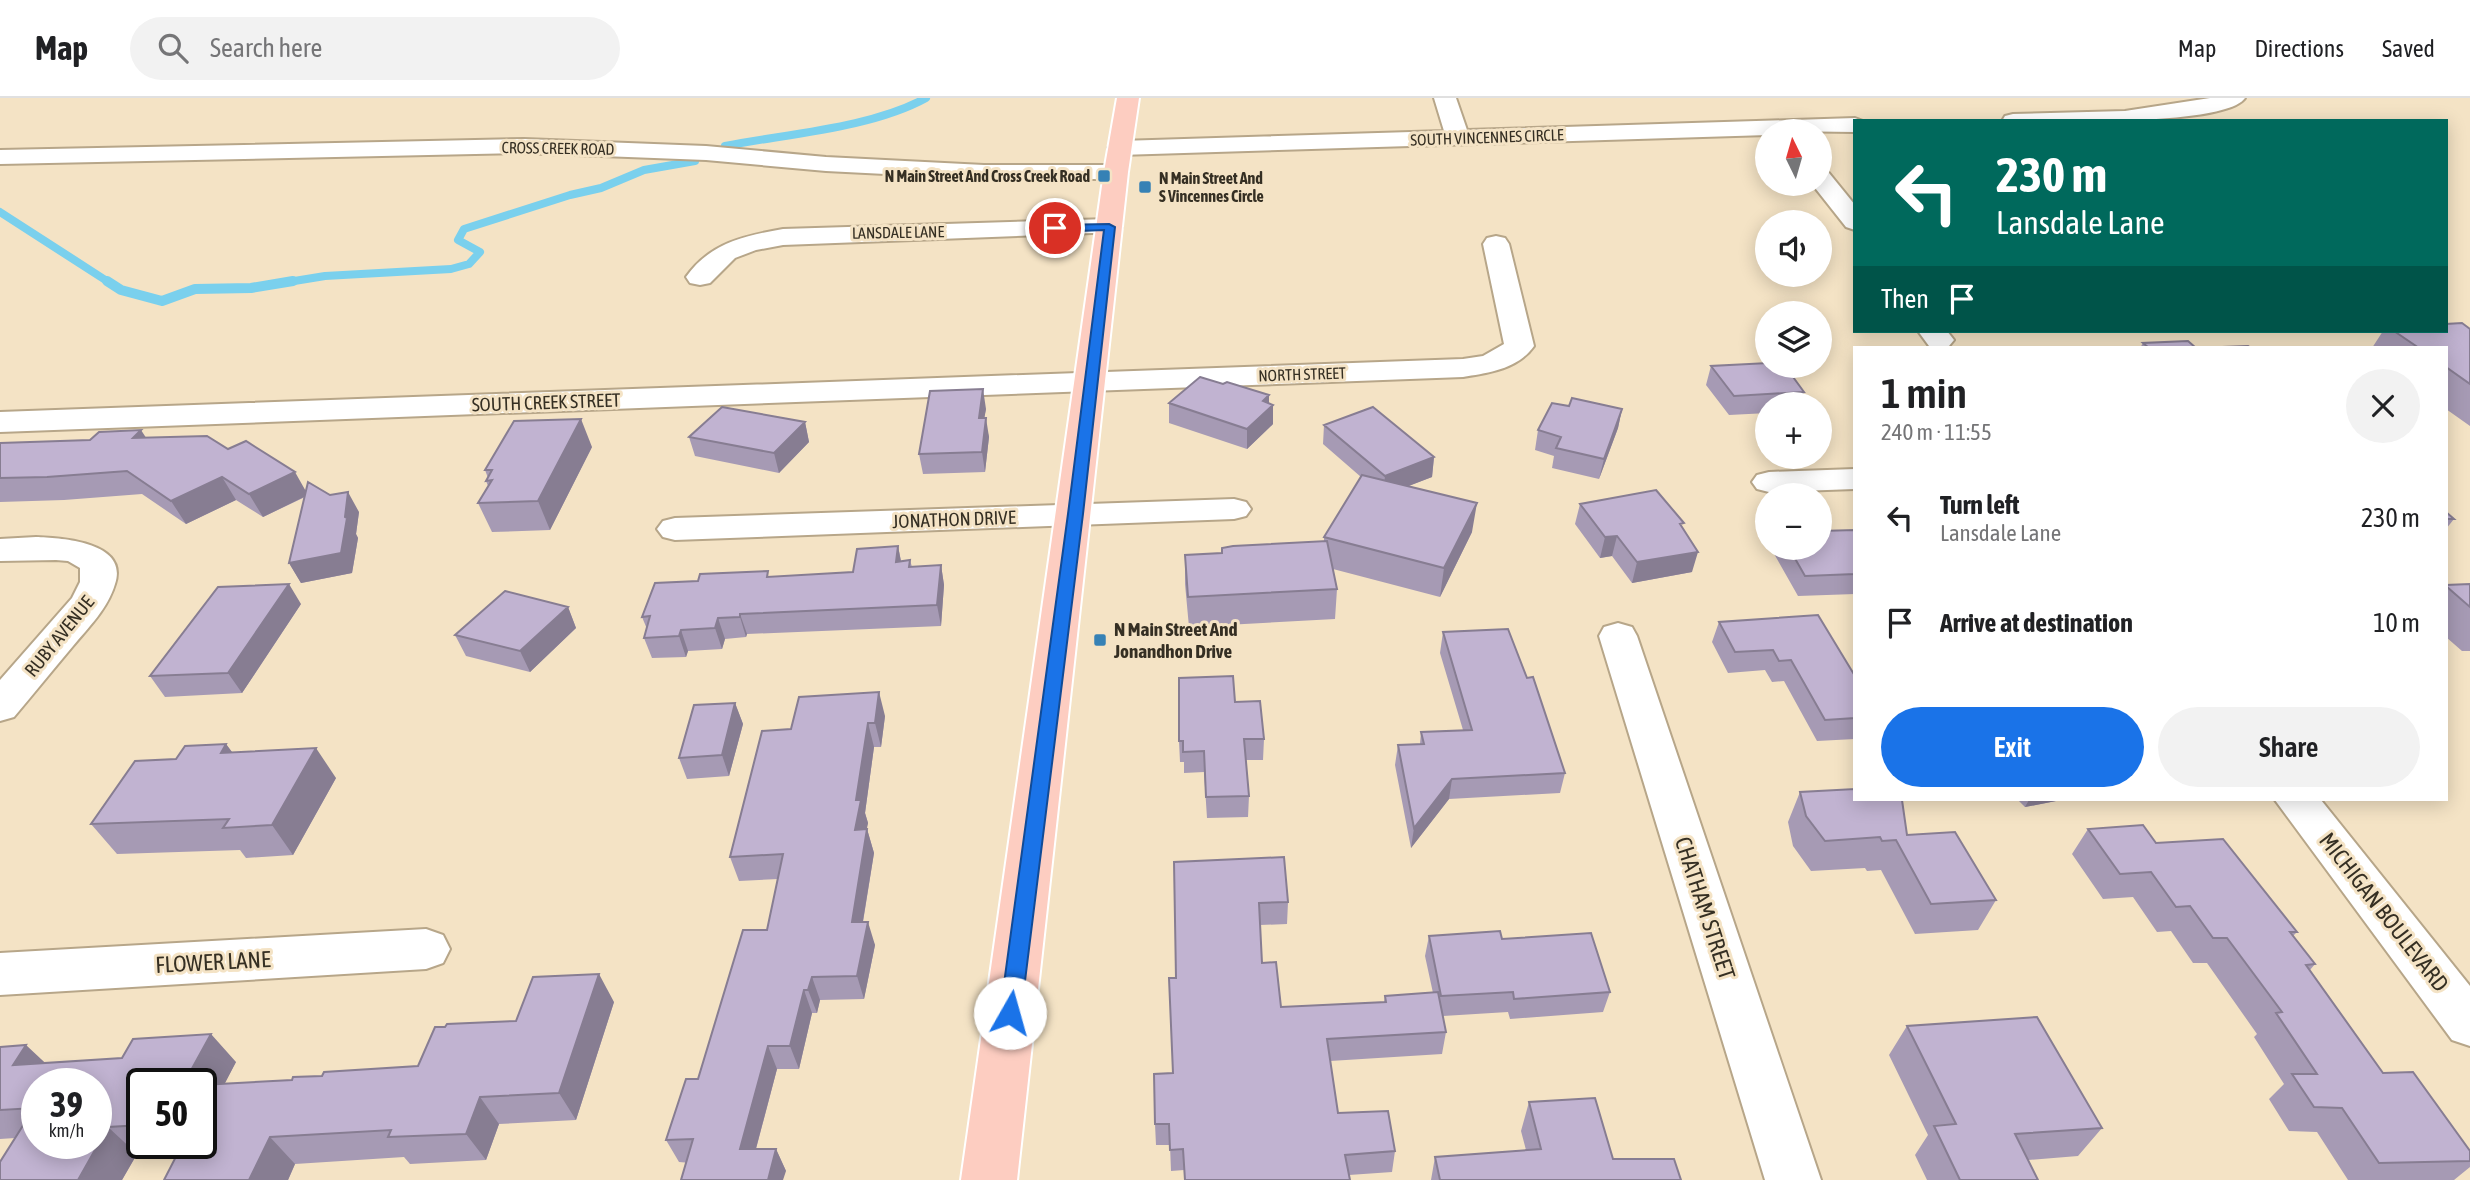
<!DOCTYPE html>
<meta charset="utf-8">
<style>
body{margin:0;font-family:"Asap Condensed",sans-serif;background:#f2f2f2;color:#202124;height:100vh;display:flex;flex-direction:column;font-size:26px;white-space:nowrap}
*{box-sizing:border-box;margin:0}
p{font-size:23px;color:#757577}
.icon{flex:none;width:38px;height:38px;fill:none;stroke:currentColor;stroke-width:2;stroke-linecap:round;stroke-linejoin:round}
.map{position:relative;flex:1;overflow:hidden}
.drawer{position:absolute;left:1853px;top:248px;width:595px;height:455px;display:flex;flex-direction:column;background:#fff;border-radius:0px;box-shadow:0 4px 18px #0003}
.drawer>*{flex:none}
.guide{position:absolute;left:1853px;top:21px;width:595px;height:214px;border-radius:0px;box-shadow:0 4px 18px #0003;background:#00695c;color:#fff;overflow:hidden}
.needle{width:46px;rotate:355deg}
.buttons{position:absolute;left:1755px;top:21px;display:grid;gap:14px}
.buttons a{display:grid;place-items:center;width:77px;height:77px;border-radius:50%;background:#fff;box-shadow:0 4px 18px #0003;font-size:35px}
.speed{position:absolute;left:21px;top:970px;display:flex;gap:14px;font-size:35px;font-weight:700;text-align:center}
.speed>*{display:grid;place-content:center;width:91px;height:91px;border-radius:50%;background:#fff;box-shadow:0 4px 18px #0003;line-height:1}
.speed small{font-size:18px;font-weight:400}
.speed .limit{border:4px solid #111;border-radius:10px;background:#fff;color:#111}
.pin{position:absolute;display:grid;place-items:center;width:60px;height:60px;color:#fff;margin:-30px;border:4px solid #fff;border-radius:50%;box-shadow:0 2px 7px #0007}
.me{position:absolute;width:77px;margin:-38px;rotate:7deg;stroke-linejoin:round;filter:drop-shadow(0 0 5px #0008)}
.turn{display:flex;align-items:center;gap:24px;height:147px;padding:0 28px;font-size:32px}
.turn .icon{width:91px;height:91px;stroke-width:2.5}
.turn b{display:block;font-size:49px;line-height:60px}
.then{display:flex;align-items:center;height:66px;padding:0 28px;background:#0003;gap:14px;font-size:26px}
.round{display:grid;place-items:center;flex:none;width:74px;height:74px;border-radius:37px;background:#f2f2f2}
.head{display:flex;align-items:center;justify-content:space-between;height:119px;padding:0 28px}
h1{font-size:42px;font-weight:600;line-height:52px}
.cta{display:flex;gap:14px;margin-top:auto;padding:14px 28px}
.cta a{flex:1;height:80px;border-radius:42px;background:#1a73e8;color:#fff;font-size:28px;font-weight:600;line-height:80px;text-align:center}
.cta a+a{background:#f2f2f2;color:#202124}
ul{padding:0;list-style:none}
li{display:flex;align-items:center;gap:21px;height:105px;padding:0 28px}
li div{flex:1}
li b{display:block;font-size:26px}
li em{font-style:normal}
header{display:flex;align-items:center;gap:42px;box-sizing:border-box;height:98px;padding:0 35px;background:#fff;border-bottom:2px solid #e0e0e0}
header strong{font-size:33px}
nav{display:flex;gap:38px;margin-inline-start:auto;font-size:24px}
.search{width:490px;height:63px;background:#f2f2f2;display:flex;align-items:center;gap:18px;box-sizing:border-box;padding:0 24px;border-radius:38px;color:#757577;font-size:26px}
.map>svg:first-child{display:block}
</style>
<header>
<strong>Map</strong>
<div class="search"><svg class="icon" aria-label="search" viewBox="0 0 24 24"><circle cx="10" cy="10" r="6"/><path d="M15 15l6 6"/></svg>Search here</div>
<nav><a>Map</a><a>Directions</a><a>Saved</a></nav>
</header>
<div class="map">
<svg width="2470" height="1082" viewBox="0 0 2470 1082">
<rect width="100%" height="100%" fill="#f4e3c5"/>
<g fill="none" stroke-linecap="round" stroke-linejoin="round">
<path stroke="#7ad0ed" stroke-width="8" d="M725 48C786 36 872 30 926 0
M0 114 110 185
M282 185 325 178 451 171 469 166 480 154 458 142 464 131 570 97 601 90 644 72 695 63"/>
<path stroke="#7ad0ed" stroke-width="10" d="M107 183 121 192 162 203 195 191 251 190 293 183"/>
<defs>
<path id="minor" d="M1434 0H1456L1467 32 1855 20 1863 23H1855V34L1768 33V37L1120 57 1112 55 1108 50 1112 45 1120 43 1444 33Z
M2210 0H2245C2225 29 2042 23 2002 23L2005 18 2013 16 2125 13Z
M524 41 706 48 826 59 984 67H1116L1124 69 1128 74 1124 79 1116 81H984L826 73 706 62 524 55 0 66V52Z
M1820 73 1829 75 1855 107V132L1846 129 1812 86H1820Z
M1109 121 1118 124 1122 129 1118 134 783 147 756 152 735 160 710 185 700 187 690 185 686 179C710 145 744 138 783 131Z
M1496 138 1505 140 1509 146 1534 248C1518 271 1489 275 1463 279L0 334V314L1463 261 1483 258 1504 246 1483 146 1487 140Z
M1918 233H1947L1954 242 1949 248H1929Z
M1855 371V391L1769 394 1757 391 1752 384 1757 377 1769 374Z
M1234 401 1246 404 1251 411 1246 418 1234 421 675 442 663 439 657 431 663 423 675 420Z
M36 439C62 440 129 444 115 486 108 510 89 529 73 548 53 572 34 595 14 619L0 623V582L72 500 80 484V470L68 463 56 462 0 463V441Z
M1618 525 1632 529 1637 538 1821 1082H1765L1599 538 1604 529Z
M2275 702H2321L2470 888V948L2452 942Z
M426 831 443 837 450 851 443 865 426 871 0 897V855Z"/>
<path id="major" d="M1117 0H1139L1128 74 1017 1082H961L1104 74Z"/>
</defs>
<use href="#minor" stroke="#b7a689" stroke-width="4"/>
<use href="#major" stroke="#fff" stroke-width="4"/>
<use href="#minor" fill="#fff" fill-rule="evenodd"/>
<use href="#major" fill="#fdcdc1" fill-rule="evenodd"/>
</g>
<path fill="#a69ab4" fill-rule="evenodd" d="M2470 231V328L2446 311V250H2372L2383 233H2446Z
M2143 245 2196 250H2251H2140Z
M1711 268 1804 294 1800 306H1768V315L1729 317 1706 287Z
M1223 286 1269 297V305L1273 307V326L1247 351 1169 325V305Z
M1569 308 1622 311 1618 330 1599 381 1552 370 1554 358 1535 352 1538 332Z
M986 311 984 320 989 339 985 374 923 376 919 356Z
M805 324 809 344 779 375 695 358 689 339Z
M1324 327 1434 359 1432 379 1408 388 1472 434 1440 499 1333 471 1337 491 1335 521 1189 529 1185 486V457L1222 455 1324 443V439L1361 379 1323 346Z
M146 340 228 351 306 393 359 414 356 436 358 440 352 475 301 485 289 465 305 399 263 419 236 402 186 426 142 396 64 402 0 404V345Z
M592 349 550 432 492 434 478 405 488 388 486 383 488 380 485 372Z
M1580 406 1683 430 1692 474 1632 485 1612 458 1600 460 1575 426Z
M2446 414 2454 421 2446 431Z
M1855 432V496L1798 498 1773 454 1774 450H1820Z
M898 448 901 463 910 462 912 469 941 467 944 487 941 528 747 536 746 539 725 541 722 551 688 553 686 559 652 560 644 540 647 531 642 519 770 479 853 474Z
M2470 486V553H2462L2446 539V487Z
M301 506 242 595 165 599 150 578Z
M568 509 576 530 530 574 466 558 455 537Z
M1719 524 1855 578V641L1817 643 1784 583 1772 584 1765 572 1728 575 1712 544Z
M1443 534 1565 675 1560 695 1449 701 1411 750 1395 667 1398 647 1420 646 1421 634 1463 632 1440 555Z
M1235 604 1264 641 1263 662H1246L1249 698 1248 719 1207 720 1204 674 1184 675V664H1180L1179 643Z
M735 605 743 626 729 678 687 681 679 660Z
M885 618 881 649H874L865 715 868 725 866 731H867L874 755 863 824 875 847 864 901 820 902 817 915H812L799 971H777L756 1051H776L786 1073 679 1064 666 1042 698 981 767 832 778 781 739 783 730 759 791 631Z
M226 646 232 654 336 680 293 757 246 760 240 752 117 756 91 726 176 661Z
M1800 694 1907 737 1996 802 1978 832 1915 836 1881 772 1867 773 1865 770 1811 773 1793 748 1788 724Z
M2018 702H2061L2025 709Z
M2088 731 2156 745 2297 834 2293 838 2315 866 2310 872 2383 975 2470 1063V1069L2454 1082H2348L2317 1034 2289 1033 2269 1001 2284 986 2254 939 2257 936 2207 865H2193L2171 833 2157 834 2133 799 2103 801 2072 756Z
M1174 764 1288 804 1287 826 1260 827 1262 865 1281 909 1384 904 1385 898 1433 895 1425 858 1429 838 1502 841 1610 894 1603 914 1510 921 1508 914 1443 918 1446 934 1442 956 1330 963 1338 1015 1395 1053 1392 1074 1349 1077 1184 1072 1171 1073 1170 1047H1156L1155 1026 1173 975 1176 880Z
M614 904 576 1022 499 1026 486 1062 410 1066 404 1059 295 1066 288 1082H164L179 1053 137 1056 122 1082H0L15 1040 0 1041V949L45 965 236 964 224 986 292 982 322 978 418 968 516 923ZM142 985H201V1045H142Z
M1907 928 2102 1030 2078 1058 2028 1062 2038 1082H1927L1915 1057 1928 1037 1889 957Z
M1529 1004 1613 1061 1681 1082H1431L1435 1059 1526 1052 1521 1033Z"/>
<path fill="#877d92" d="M983 291 986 311 981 339 979 320Z
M1269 297V310L1273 307V326L1247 351V331L1263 303Z
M1622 311 1618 330 1599 381 1604 361Z
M986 320 989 339 985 374 982 354Z
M581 321 592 349 550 432 538 403Z
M805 324 809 344 779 375 774 355Z
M141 332 156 355 133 340Z
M1434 359 1432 379 1383 398 1385 378Z
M295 374 308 397 263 419 249 396Z
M222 379 236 402 186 426 171 403Z
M348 394 359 414 356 436 358 440 352 475 301 485 289 465 345 419Z
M1477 405 1472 434 1440 499 1444 470Z
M1617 438 1612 458 1600 460 1605 439Z
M898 448 902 469 896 464Z
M1698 454 1692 474 1632 485 1637 464Z
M941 467 944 487 941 528 937 507Z
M289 486 301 506 242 595 228 575Z
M568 509 576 530 530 574 520 553Z
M740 516 747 536 746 539 740 519Z
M718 520 725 541 722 551 715 530Z
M681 532 688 553 686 559 679 538Z
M879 594 885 618 881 649 875 625Z
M735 605 743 626 729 678 722 657Z
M868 625 874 649 865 715 868 725 862 756 855 732 856 702Z
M226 646 248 676 221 655Z
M316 650 336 680 293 757 272 727Z
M1452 681 1449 701 1411 750 1414 730Z
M2029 702H2061L2025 709Z
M867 731 874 755 859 847 852 824Z
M868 824 875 847 864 901 857 878Z
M599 876 614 904 576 1022 559 995Z
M812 879 820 902 817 915 808 892Z
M804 892 812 915 799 971 790 948Z
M211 936 236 964 209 1016 201 1008V985H184Z
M26 947 56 975 13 967Z
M768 948 777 971 750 1073 740 1051Z
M480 999 499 1026 486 1062 466 1036Z
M108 1029 137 1056 122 1082H78Z
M270 1039 295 1066 288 1082H249Z
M776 1051 786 1073 783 1082H768Z"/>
<path fill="#c1b3d1" stroke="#877d92" stroke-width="2" fill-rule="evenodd" d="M2462 225 2470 231V286L2446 269V250H2419L2394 233H2446V226Z
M2188 243 2196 250 2248 248 2251 250H2149L2143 245Z
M1768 265V268H1785L1804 294 1734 298 1711 268Z
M1200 279 1223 286 1227 284 1269 297 1263 303 1273 307 1247 331 1169 305Z
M983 291 979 320H986L982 354 919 356 930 293Z
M1572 300 1622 311 1604 361 1556 350 1561 339 1538 332 1552 305 1569 308Z
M722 309 805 324 774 355 689 339Z
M1373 309 1434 359 1385 378 1324 327Z
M581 321 538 403 478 405 492 382 486 383 492 372H485L514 323Z
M141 332 133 340 207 338 228 351 246 343 295 374 249 396 222 379 171 403 127 373 47 379 0 380V345L90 342 99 334Z
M1362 377 1477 405 1444 470 1324 439Z
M308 384 330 397 348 394 345 419 347 420 341 455 289 465Z
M1656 392 1684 425 1680 426 1698 454 1637 464 1617 438 1605 439 1580 406Z
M2446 414 2454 421H2446Z
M1855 432V476L1805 478 1789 450H1820V433Z
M1327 443 1337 491 1188 499 1185 457 1222 455V450L1233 448Z
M898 448 896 464 910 462 909 469 941 467 937 507 740 516V519L718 520 715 530 681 532 679 538 644 540 650 518 642 519 655 485 698 483 700 476 768 473 767 479 853 474 857 451Z
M289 486 228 575 150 578 218 489Z
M2470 486V509L2446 488V487Z
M505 493 568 509 520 553 455 537Z
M1818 517 1855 578V620L1825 622 1791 562 1779 563 1773 552 1735 554 1719 524Z
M1508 531 1527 580 1533 579 1565 675 1452 681 1414 730 1398 647 1424 646 1421 634 1472 632 1443 534Z
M1233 578 1235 604 1260 603 1264 641H1244L1249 698 1206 699 1204 653 1183 654V643H1179V580Z
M879 594 875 625H868L856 702H861L855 732 867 731 852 824H868L857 878 812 879 808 892H804L790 948H768L740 1051H776L768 1082H681L693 1041 666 1042 686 981H698L743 832H767L783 756 730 759 762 633 791 631 799 599Z
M735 605 722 657 679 660 694 607Z
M226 646 221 655 316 650 272 727 223 730 229 721 91 726 135 663 176 661 185 648Z
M1855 691V702H1902L1907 737 1955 734 1996 802 1931 806 1896 742 1882 743 1880 739 1825 743 1806 718 1800 694Z
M2143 727 2156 745 2223 741 2297 834H2290L2315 866 2306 867 2383 975 2413 974 2470 1053V1063L2379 1065 2342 1010 2314 1009 2292 976H2317L2276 915 2282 914 2227 840H2213L2190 808 2176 809 2151 774 2120 776 2088 731Z
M1284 759 1288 804 1259 805 1262 865 1276 864 1281 909 1386 904 1385 898 1438 894 1446 934 1327 941 1338 1015 1388 1013 1395 1053 1345 1057 1350 1082H1185L1183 1051 1170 1052 1169 1026H1155L1154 976 1173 975 1169 880H1176L1174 764Z
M1500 833 1502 841 1591 835 1610 894 1514 901 1513 894 1441 898 1429 838Z
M599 876 559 995 480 999 466 1036 388 1039 391 1032 270 1039 249 1082H164L183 1045H201V987L292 982 293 979 322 978 324 974 418 968 435 929H445L447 926 516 923 533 879Z
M2037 919 2102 1030 2015 1036 2038 1082H1960L1934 1028 1956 1026 1907 928Z
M211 936 184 985H142V1027L108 1029 78 1082H0V1064L34 1010 0 1012V949L26 947 13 967 122 960 133 941ZM37 985H96V1045H37Z
M1595 1000 1613 1061H1674L1681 1082H1440L1435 1059 1541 1051 1529 1004Z"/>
<path fill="#1a73e8" stroke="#114b97" stroke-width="2" d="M1109 126 1115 129 1083 416 1021 915 1018 922 1010 924 1003 922 1000 915 1068 416 1104 132 1055 134 1050 130 1055 127Z"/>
<g fill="#3681b5" stroke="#f4e3c5" stroke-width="2.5">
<rect x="1097" y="71" width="14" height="14" rx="3.5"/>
<rect x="1138" y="82" width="14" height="14" rx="3.5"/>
<rect x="1093" y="535" width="14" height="14" rx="3.5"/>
</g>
<g text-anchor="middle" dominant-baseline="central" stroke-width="6" stroke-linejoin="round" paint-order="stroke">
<g font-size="16" fill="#352f23" stroke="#f4e3c5">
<text transform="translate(1487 39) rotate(-2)">SOUTH VINCENNES CIRCLE</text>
<text transform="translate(558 50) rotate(1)">CROSS CREEK ROAD</text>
<text transform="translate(898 134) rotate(-1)">LANSDALE LANE</text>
<text transform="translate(1302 276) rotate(-2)">NORTH STREET</text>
</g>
<g font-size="16" font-weight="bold" fill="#352f23" stroke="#f4e3c5" text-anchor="end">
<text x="1090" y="78">N Main Street And Cross Creek Road</text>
<text x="1159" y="80" text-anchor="start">N Main Street And<tspan x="1159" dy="18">S Vincennes Circle</tspan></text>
</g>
<g font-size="19" fill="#352f23" stroke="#f4e3c5">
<text transform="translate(546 304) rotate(-2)">SOUTH CREEK STREET</text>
<text transform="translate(954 421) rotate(-2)">JONATHON DRIVE</text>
<text transform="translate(59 538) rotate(-51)">RUBY AVENUE</text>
</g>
<g font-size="19" font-weight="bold" fill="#352f23" stroke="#f4e3c5" text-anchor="start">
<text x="1114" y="531">N Main Street And<tspan x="1114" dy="22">Jonandhon Drive</tspan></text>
</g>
<g font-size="23" fill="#352f23" stroke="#f4e3c5">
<text transform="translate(1705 810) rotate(72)">CHATHAM STREET</text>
<text transform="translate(2384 814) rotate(52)">MICHIGAN BOULEVARD</text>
<text transform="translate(213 864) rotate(-3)">FLOWER LANE</text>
</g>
</g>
</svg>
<div class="buttons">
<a><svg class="needle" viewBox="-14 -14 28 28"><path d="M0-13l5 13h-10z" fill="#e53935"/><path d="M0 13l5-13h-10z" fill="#757577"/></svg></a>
<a><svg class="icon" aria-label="sound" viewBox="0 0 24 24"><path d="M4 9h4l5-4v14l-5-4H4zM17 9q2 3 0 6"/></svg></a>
<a><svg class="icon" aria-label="layers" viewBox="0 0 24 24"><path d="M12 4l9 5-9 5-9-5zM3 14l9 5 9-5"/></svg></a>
<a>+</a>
<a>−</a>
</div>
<div class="speed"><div>39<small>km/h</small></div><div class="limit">50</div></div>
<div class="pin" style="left:1055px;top:130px;background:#d93025"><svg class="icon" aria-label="arrive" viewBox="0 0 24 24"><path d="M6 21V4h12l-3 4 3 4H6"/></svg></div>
<svg class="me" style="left:1010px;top:915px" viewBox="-20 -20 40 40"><circle r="19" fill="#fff"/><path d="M0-13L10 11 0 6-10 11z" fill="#1a73e8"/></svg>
<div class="guide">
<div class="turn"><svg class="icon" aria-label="left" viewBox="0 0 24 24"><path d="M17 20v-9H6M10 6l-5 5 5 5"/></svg><div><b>230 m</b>Lansdale Lane</div></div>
<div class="then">Then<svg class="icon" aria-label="arrive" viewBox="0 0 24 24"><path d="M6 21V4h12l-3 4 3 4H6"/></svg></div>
</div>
<section class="drawer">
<div class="head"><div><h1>1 min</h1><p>240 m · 11:55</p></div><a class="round"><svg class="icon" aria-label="close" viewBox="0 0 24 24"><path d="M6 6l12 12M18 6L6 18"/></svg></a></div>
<ul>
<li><svg class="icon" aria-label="left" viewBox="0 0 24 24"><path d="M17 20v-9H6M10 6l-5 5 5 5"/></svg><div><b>Turn left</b><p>Lansdale Lane</p></div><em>230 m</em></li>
<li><svg class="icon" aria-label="arrive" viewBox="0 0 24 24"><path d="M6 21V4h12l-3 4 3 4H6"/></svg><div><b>Arrive at destination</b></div><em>10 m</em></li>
</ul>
<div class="cta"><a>Exit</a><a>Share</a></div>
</section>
</div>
